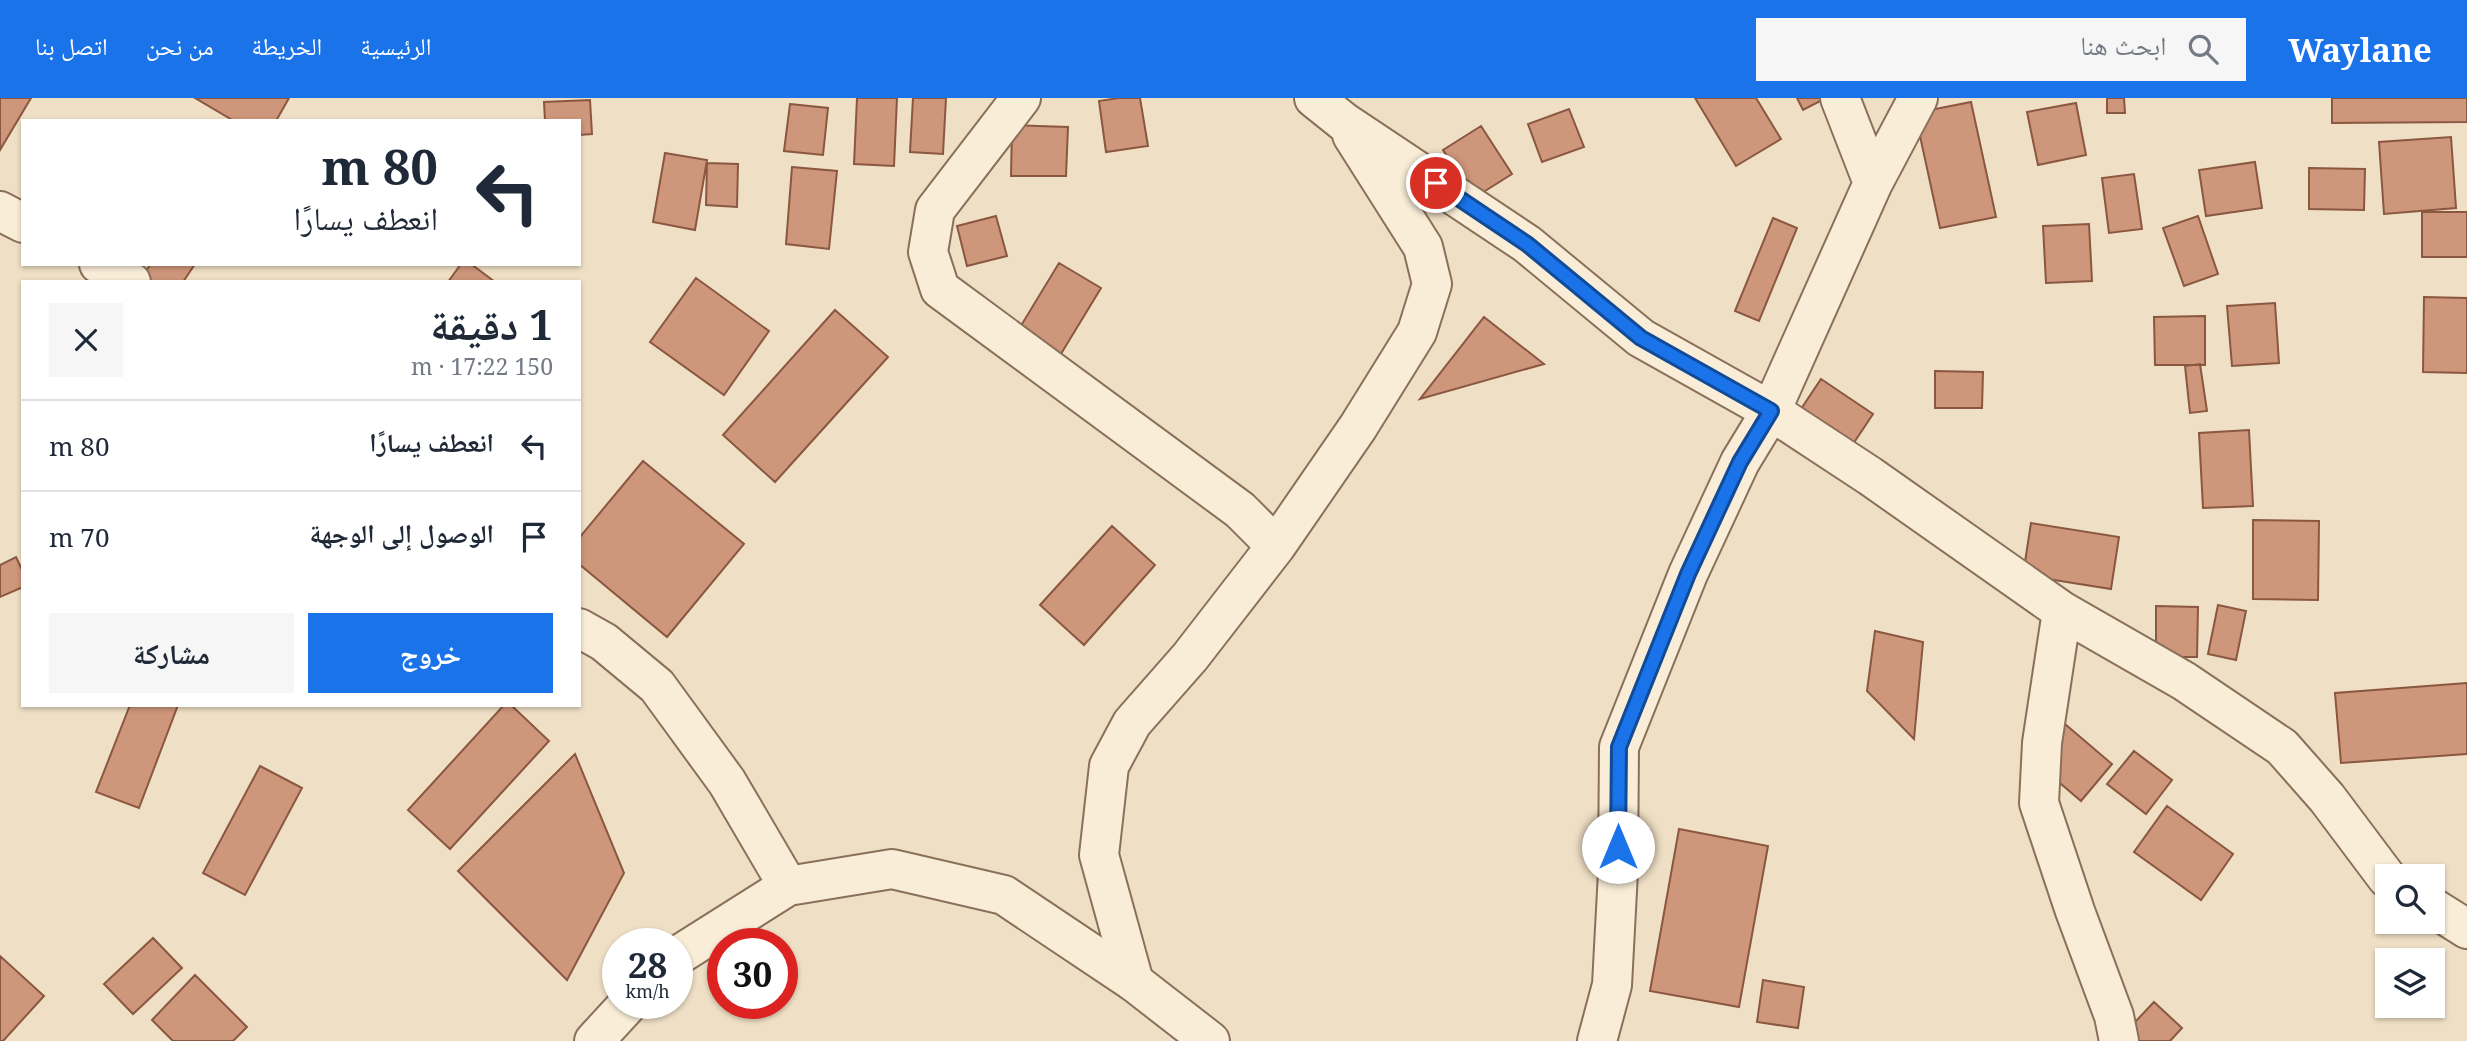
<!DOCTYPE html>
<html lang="ar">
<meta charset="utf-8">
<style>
body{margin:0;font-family:"Noto Serif","Noto Naskh Arabic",serif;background:#f6f6f7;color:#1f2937;direction:rtl;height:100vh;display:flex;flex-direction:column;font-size:26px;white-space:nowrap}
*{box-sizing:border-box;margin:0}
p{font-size:23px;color:#747a83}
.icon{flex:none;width:38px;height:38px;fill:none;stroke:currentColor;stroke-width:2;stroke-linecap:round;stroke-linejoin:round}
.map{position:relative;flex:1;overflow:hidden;direction:ltr}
.panel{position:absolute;left:21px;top:182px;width:560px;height:427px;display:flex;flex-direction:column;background:#fff;border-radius:0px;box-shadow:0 2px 5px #0004;direction:rtl}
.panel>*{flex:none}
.hud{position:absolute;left:21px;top:21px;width:560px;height:147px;border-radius:0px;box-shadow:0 2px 5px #0004;direction:rtl;background:#fff;color:#1f2937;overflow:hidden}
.fabs{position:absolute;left:2375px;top:766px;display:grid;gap:14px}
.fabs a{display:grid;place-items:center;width:70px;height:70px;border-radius:0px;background:#fff;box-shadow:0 2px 5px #0004;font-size:35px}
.speed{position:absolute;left:602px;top:830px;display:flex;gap:14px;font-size:35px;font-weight:700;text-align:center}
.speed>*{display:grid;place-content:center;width:91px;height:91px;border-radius:50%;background:#fff;box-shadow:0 2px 5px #0004;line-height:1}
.speed small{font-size:18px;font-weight:400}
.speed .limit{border:10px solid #d22;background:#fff;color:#111}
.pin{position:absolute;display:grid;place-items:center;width:60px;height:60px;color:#fff;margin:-30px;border:4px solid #fff;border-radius:50%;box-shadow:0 2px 7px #0007}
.me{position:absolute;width:77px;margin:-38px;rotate:0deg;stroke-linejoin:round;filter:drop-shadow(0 0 5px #0008)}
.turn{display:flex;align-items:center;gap:24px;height:147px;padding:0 28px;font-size:32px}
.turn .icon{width:91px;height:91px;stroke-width:2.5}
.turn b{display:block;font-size:49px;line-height:60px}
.round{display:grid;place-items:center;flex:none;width:74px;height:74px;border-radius:0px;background:#f6f6f7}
.head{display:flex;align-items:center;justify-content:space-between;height:119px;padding:0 28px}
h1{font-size:42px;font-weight:700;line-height:52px}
.button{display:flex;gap:14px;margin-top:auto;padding:14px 28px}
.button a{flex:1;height:80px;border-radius:0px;background:#1a73e8;color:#fff;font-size:28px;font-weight:700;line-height:80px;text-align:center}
.button a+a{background:#f6f6f7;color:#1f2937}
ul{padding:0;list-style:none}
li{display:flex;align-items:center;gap:21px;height:91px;padding:0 28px;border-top:2px solid #e0e1e3}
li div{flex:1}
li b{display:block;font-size:26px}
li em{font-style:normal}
header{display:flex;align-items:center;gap:42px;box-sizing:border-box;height:98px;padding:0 35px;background:#1a73e8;color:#fff}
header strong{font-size:33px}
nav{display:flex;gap:38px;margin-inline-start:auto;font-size:24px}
.search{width:490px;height:63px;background:#f6f6f7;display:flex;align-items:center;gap:18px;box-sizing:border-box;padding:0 24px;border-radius:0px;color:#747a83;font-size:26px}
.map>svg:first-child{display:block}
</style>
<header>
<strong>Waylane</strong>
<div class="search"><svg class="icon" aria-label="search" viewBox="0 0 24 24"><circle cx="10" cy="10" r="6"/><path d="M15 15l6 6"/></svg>ابحث هنا</div>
<nav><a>الرئيسية</a><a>الخريطة</a><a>من نحن</a><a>اتصل بنا</a></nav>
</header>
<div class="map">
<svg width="2467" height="943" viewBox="0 0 2467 943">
<rect width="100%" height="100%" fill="#efdfc5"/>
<path fill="#ce967a" stroke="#8a5740" stroke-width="2" d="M0 0H31L0 52Z
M195 0H289L276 23H234Z
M857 0H897L894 68 854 66Z
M913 0H946L943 56 910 54Z
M1119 0H1140L1148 48 1106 54 1099 3Z
M1695 0H1756L1781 41 1736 68Z
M1797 0H1826L1803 12Z
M2107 0H2124L2125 15H2107Z
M2332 0H2467V24L2332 25Z
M590 2 592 36 579 37V23H545L544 4Z
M1971 4 1996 119 1940 130 1915 15Z
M2076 5 2086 57 2038 67 2027 14Z
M790 6 828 10 823 57 784 53Z
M1569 11 1584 49 1542 64 1528 26Z
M1012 27 1068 29 1066 78H1011Z
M1481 28 1512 76 1474 100 1443 52Z
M2451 39 2456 110 2384 116 2379 44Z
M665 55 707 62 695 132 653 124Z
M2255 64 2262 110 2206 118 2199 72Z
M707 65 738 66 737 109 706 107Z
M792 69 837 73 829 151 786 146Z
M2309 70 2365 71 2364 112 2309 111Z
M2134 76 2142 131 2109 135 2102 80Z
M2422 114H2467V159H2422Z
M996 118 1007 158 967 168 957 128Z
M2198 118 2218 176 2184 188 2163 130Z
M1773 120 1797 130 1759 223 1735 213Z
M2089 126 2092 183 2046 185 2043 128Z
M1059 165 1101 190 1050 274 1008 249Z
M151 166H195L183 184H147L141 179Z
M461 166H471L495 184H448Z
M696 180 769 233 724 297 650 244Z
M2424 199 2467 200V275L2423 274Z
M2275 205 2279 265 2232 268 2227 208Z
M835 212 888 259 775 384 723 337Z
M2205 218V267H2155L2154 219Z
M1484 219 1544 266 1420 301Z
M2200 266 2207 313 2190 315 2185 268Z
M1935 273 1983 274 1982 310H1935Z
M1821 281 1873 316 1843 361 1791 326Z
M2249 332 2253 408 2203 410 2199 335Z
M643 363 744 446 667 539 579 466V440Z
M2253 422 2319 423 2318 502 2253 501Z
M2031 425 2119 439 2111 491 2023 477Z
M1112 428 1155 467 1084 547 1040 507Z
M16 459 23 474V489L0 499V467Z
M2218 507 2246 513 2236 562 2208 556Z
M2156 508 2198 509 2197 559H2156Z
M1875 533 1923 544 1914 641 1867 593Z
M2467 585V656L2341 665 2335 595Z
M130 607H178L139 710 96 694Z
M504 607H511L549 643 450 751 408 712Z
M2065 626 2112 666 2081 703 2034 663Z
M2134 653 2172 682 2146 716 2107 686Z
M575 656 624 775 567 882 458 773Z
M260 668 302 690 245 797 203 775Z
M2167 708 2233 756 2201 802 2134 754Z
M1679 731 1768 748 1739 909 1650 893Z
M153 840 182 870 133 916 104 886Z
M0 858 44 898 3 943H0Z
M195 877 247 929 233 943H173L152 922Z
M1763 882 1804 889 1798 930 1757 924Z
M2154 904 2182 930 2170 943H2117Z"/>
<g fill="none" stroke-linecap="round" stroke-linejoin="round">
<defs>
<path id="minor" d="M1021 0 935 112 928 154 940 191 1240 412 1276 448 1190 559 1132 625 1109 668 1099 757 1134 884
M1314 0 1344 24 1527 146 1641 240 1771 313 1870 378 2062 513 2184 583 2282 649 2327 700 2387 780
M1840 0 1873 85
M0 113 23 125
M99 166 131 184
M1276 448 1358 329 1417 234 1432 186 1423 149 1352 37
M2062 513 2042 645 2039 705 2075 813 2114 918 2119 943
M579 530 604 544 657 588 727 684 788 788
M2432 809 2467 831
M1597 943 1612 887 1618 774 1619 649 1688 476 1740 364 1771 313 1873 85 1918 0"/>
<path id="tertiary" d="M677 858 788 788 892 771 1004 797 1134 884 1210 943
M594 943 629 905"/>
</defs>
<use href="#minor" stroke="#8a705a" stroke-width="42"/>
<use href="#tertiary" stroke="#8a705a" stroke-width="42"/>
<use href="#minor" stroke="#f9edd8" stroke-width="38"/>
<use href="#tertiary" stroke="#f9edd8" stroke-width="38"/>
</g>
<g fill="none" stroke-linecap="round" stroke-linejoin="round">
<defs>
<path id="route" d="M1436 85 1527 146 1641 240 1771 313 1740 364 1688 476 1619 649 1618 749"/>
</defs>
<use href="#route" stroke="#114b97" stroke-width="18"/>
<use href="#route" stroke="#1a73e8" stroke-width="12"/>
</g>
</svg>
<div class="fabs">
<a><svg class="icon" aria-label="search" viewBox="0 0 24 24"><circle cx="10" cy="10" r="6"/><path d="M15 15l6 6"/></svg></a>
<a><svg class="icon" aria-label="layers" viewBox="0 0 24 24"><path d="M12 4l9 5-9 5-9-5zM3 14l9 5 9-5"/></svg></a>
</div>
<div class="speed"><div>28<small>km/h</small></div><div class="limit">30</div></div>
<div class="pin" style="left:1436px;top:85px;background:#d93025"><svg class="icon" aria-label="arrive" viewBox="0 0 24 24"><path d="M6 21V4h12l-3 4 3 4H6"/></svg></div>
<svg class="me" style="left:1618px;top:749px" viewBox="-20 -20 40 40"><circle r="19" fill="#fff"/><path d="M0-13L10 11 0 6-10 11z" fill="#1a73e8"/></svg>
<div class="hud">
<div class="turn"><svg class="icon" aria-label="left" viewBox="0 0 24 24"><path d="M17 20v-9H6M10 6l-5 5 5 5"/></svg><div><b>80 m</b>انعطف يسارًا</div></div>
</div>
<section class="panel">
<div class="head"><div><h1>1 دقيقة</h1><p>150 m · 17:22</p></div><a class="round"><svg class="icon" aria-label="close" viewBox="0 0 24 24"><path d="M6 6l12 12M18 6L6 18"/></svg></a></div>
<ul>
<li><svg class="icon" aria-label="left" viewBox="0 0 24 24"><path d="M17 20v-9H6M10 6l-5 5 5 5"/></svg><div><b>انعطف يسارًا</b></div><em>80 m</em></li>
<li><svg class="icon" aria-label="arrive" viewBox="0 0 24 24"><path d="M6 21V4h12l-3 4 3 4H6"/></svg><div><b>الوصول إلى الوجهة</b></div><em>70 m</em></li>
</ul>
<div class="button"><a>خروج</a><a>مشاركة</a></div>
</section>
</div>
